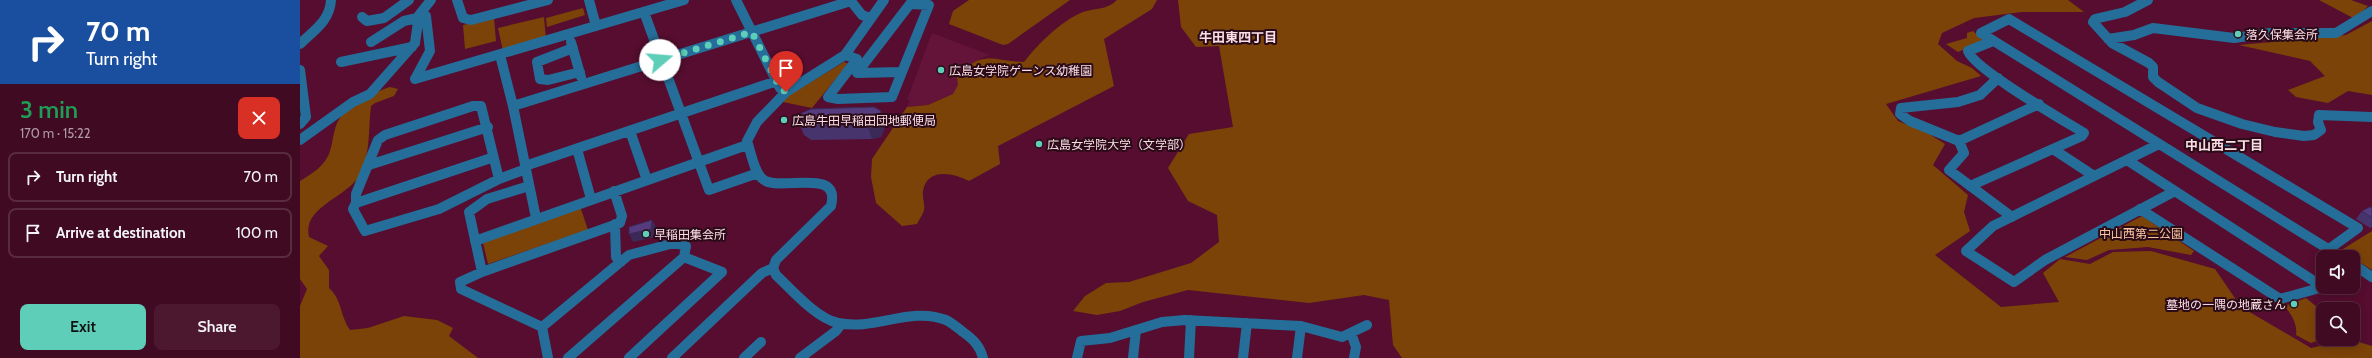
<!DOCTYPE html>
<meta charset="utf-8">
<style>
body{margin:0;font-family:Cabin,"Noto Sans JP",sans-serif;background:#4b1830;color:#f1f3f6;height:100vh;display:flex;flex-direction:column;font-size:15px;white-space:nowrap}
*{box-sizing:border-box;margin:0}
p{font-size:13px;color:#ae9aa6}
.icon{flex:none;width:22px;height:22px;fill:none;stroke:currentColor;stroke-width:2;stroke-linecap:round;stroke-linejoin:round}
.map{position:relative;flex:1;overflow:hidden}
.side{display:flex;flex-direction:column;background:#400a23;width:300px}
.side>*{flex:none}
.hud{background:#1a4fa0;color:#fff;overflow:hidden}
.controls{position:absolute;left:2016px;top:250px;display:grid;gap:8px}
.controls a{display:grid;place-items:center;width:44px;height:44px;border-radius:8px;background:#400a23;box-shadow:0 2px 10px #0003,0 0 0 1px #592b41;font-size:20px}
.pin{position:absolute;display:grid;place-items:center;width:34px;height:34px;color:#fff;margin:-41px -17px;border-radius:50% 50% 50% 0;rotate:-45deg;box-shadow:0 0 4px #0007}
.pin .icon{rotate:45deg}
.me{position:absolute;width:44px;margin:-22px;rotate:72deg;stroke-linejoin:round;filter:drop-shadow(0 0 3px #0008)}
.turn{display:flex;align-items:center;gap:14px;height:84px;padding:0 20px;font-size:18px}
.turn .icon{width:52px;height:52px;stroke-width:2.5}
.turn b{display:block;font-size:28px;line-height:34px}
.round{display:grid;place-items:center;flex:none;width:42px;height:42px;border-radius:8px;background:#4b1830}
.summary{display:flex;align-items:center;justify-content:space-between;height:68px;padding:0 20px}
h1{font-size:24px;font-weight:600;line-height:30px;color:#1e9e55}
.button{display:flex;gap:8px;margin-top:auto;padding:8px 20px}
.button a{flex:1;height:46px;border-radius:8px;background:#5eceb8;color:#111;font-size:16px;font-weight:600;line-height:46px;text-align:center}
.button a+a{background:#4b1830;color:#f1f3f6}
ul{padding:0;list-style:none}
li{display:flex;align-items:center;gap:12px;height:50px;margin:0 8px 6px;padding:0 12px;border:2px solid #592b41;border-radius:8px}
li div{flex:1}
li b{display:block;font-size:15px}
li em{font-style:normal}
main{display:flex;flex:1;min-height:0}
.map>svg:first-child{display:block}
</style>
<main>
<section class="side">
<div class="hud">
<div class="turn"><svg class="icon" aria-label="right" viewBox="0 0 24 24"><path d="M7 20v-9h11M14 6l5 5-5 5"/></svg><div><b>70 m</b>Turn right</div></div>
</div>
<div class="summary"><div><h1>3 min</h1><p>170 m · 15:22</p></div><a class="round" style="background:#d93025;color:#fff"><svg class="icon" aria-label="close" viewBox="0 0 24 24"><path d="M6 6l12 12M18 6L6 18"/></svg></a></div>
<ul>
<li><svg class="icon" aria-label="right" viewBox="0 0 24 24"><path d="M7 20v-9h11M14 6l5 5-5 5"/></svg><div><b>Turn right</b></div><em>70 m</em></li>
<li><svg class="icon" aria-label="arrive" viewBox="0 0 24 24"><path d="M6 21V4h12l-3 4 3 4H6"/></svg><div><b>Arrive at destination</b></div><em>100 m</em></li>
</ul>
<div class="button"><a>Exit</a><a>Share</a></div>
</section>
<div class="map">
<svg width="2072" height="358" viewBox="0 0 2072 358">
<rect width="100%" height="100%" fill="#560d2f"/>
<path fill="#641339" d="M632 33 690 55 679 59 653 94 628 105 607 107 610 101 607 100Z"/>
<path fill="#7c4308" d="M669 0H770L708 44 703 45 649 24 653 11Z
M817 0H857L852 9 804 39 814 86 698 146 700 164 669 181C654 173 627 167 623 191 622 197 625 204 624 210 623 214 619 220 617 224L602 226 576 203 571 177 572 159 607 107 628 105 653 94 658 85 657 76C684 49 691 61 724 62 739 43 761 21 783 12 796 8 807 10 817 0Z
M878 0H1768L1784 12H1722L1674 18 1642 33 1638 44 1657 61 1672 68 1681 76 1586 104 1598 121 1626 132 1645 144 1633 165 1668 195 1664 212 1670 231 1635 255 1701 307 1759 302 1743 273 1760 259 1790 264 1813 252 1851 251 1915 269 1941 307 2011 348 2049 339 2072 346V358H1102L1093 345 1089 300 1064 295 1009 303 888 290 843 302 820 311 797 315 773 311 785 296 806 283 829 282 891 263 919 242 917 215 888 201 868 168 889 134 933 127 919 46 896 47 881 27Z
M2019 0H2051L2068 6 2055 19Z
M283 8 285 15 247 27 246 18Z
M244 17 246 39 203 51 198 28Z
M194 18 196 41 165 49 163 25Z
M2072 21V95L2048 91 2028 103 1996 97 1988 90 2025 76 2010 61 1939 45 2046 35Z
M1673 31 1684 41 1658 52 1646 44 1667 38V33Z
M544 62 547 63 546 66 512 108 483 102 488 96Z
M90 87 98 89 94 96 75 103 71 106C68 130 71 155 59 176 46 198 2 207 9 237L28 246 19 256 29 270V288C42 299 40 316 50 330L68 328 104 316 137 320 153 328 149 336 178 358H0V306L7 289 0 279V181C12 174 26 165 30 151 34 139 33 126 42 115 49 106 78 90 90 87Z
M280 206 288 230 188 264 183 243Z
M1842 216 1894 251 1891 255 1848 247 1809 250 1787 260 1765 257Z
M2072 231V270L2045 253 2043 249Z
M2006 298 2023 312V339L2011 343 1996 335C1998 323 1989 310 1981 303L1983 302 1987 305Z"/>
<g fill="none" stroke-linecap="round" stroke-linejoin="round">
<path stroke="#246e99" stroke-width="10" d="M157 0 163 18 171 20 248 0
M289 0 296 26
M436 0 480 88 486 92
M550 0 562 15 570 18
M584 0 545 55 486 92 457 122 447 141C451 152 454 174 464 180 481 192 541 166 531 206L476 260 473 268 476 275C492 290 516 318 538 323 574 331 611 306 646 320 652 323 658 328 663 332 673 339 680 346 683 358
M1848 0 1825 12 1795 19 1793 22 1812 43 1849 63 1853 67V77L1858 82 1897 108 1942 124 1975 132 2004 136 2014 135 2021 130 2018 122 2019 115 2072 117
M610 4 629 5 602 72 557 73Z
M344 12 409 190 458 173
M62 17 67 21 84 18 109 0
M1808 39 1834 35 1853 28 1934 38 1970 33H2036L2072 11
M71 42 104 21 126 16 130 51 115 79
M271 42 281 77
M0 44C13 31 30 21 31 0
M273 48 237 62 240 79 248 80 280 72
M200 55 213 106 236 218
M545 55 557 59 528 97 538 99 592 97 602 72
M41 62 112 47
M0 70 6 117 0 124
M1698 78 1680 95 1658 102 1601 108 1600 114 1610 121 1659 141 1664 153 1649 170 1712 217
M115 79 384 0
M173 106H181L199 179 139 209 65 231 53 209 56 203V194L78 140 85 135Z
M213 106 551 1
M330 131 347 180
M0 140 53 102 70 94 115 43 119 15 131 0
M1659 141 1739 104
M1859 144 1693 226 1666 251 1714 282 1745 260 1875 191
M277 149 291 199
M1753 149 1794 176
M1827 160 2023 287
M69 165 188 127
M225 166 477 81
M199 179 226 169
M1670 186 1782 136 1784 133C1763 120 1674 69 1668 51L1693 41
M56 203 191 158
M1840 209 1980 299 2023 287
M315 224 316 257 321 262
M175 241 447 145
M2029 249 2058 228 1709 19 1681 33 2041 257
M2053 264 2072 277
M182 272 169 212 187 199 229 186
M242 327 329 255 374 243 386 246 384 257 268 358
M1051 333 1056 347 1054 358
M248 358 242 327 161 289 160 282 182 272 320 223 322 216 314 191
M329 358 422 272 384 257
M372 358 462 273 473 268
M444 358 461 342
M500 358 536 331 541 324
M777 358 781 341 810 338 862 322 885 320 1001 326 1042 337 1067 325
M833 358 836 330
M889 358 891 320
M943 358 947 323
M997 358 1001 326"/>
</g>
<path fill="#48346c" d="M581 111 586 125 581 137 572 139 511 140 504 135 498 121Z
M2072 208V227L2070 228 2056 219 2062 211Z"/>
<path fill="#3b2a58" d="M581 111 586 125 581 137 572 139 567 125Z
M352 220 356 227V237L333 242 329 234Z"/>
<path fill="#543c7e" stroke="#3b2a58" d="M574 107 581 111 576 122 567 125 505 126 498 121 502 113 511 109Z
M2070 207 2072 208V218L2062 211Z
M352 220 351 229 329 234V227Z"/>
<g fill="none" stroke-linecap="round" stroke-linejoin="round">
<path stroke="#5eceb8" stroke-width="7" stroke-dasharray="0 12.6" d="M360 60 452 32 480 88 486 92"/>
</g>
<g fill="#5eceb8" stroke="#2a0b17" stroke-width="1.5">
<circle cx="1938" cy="34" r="4"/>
<circle cx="641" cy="70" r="4"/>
<circle cx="484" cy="120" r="4"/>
<circle cx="739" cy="144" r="4"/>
<circle cx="346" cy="234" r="4"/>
<circle cx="1994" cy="304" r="4"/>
</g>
<g text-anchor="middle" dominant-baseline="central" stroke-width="4" stroke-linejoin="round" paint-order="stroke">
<g font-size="12" fill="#fadee6" stroke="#2a0b17" text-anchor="start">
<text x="1946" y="34">落久保集会所</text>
<text x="649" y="70">広島女学院ゲーンス幼稚園</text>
<text x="492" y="120">広島牛田早稲田団地郵便局</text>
<text x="747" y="144">広島女学院大学（文学部）</text>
<text x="354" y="234">早稲田集会所</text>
<text x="1986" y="304" text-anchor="end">墓地の一隅の地蔵さん</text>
</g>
<g font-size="12" fill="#f7c6a1" stroke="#2a0b17">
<text x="1841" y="233">中山西第二公園</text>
</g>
<g font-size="13" font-weight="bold" fill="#fadee6" stroke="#2a0b17">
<text x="938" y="37">牛田東四丁目</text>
<text x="1924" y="145">中山西二丁目</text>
</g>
</g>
</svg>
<div class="controls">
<a><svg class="icon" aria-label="sound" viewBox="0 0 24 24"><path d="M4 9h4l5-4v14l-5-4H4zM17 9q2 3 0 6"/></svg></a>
<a><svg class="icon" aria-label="search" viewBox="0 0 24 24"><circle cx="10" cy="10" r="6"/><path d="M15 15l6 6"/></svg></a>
</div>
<div class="pin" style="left:486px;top:92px;background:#d93025"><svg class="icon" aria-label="arrive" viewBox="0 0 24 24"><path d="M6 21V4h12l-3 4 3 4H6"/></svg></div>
<svg class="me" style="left:360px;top:60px" viewBox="-20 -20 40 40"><circle r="19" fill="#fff"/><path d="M0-13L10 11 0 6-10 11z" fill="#5eceb8"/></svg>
</div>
</main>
